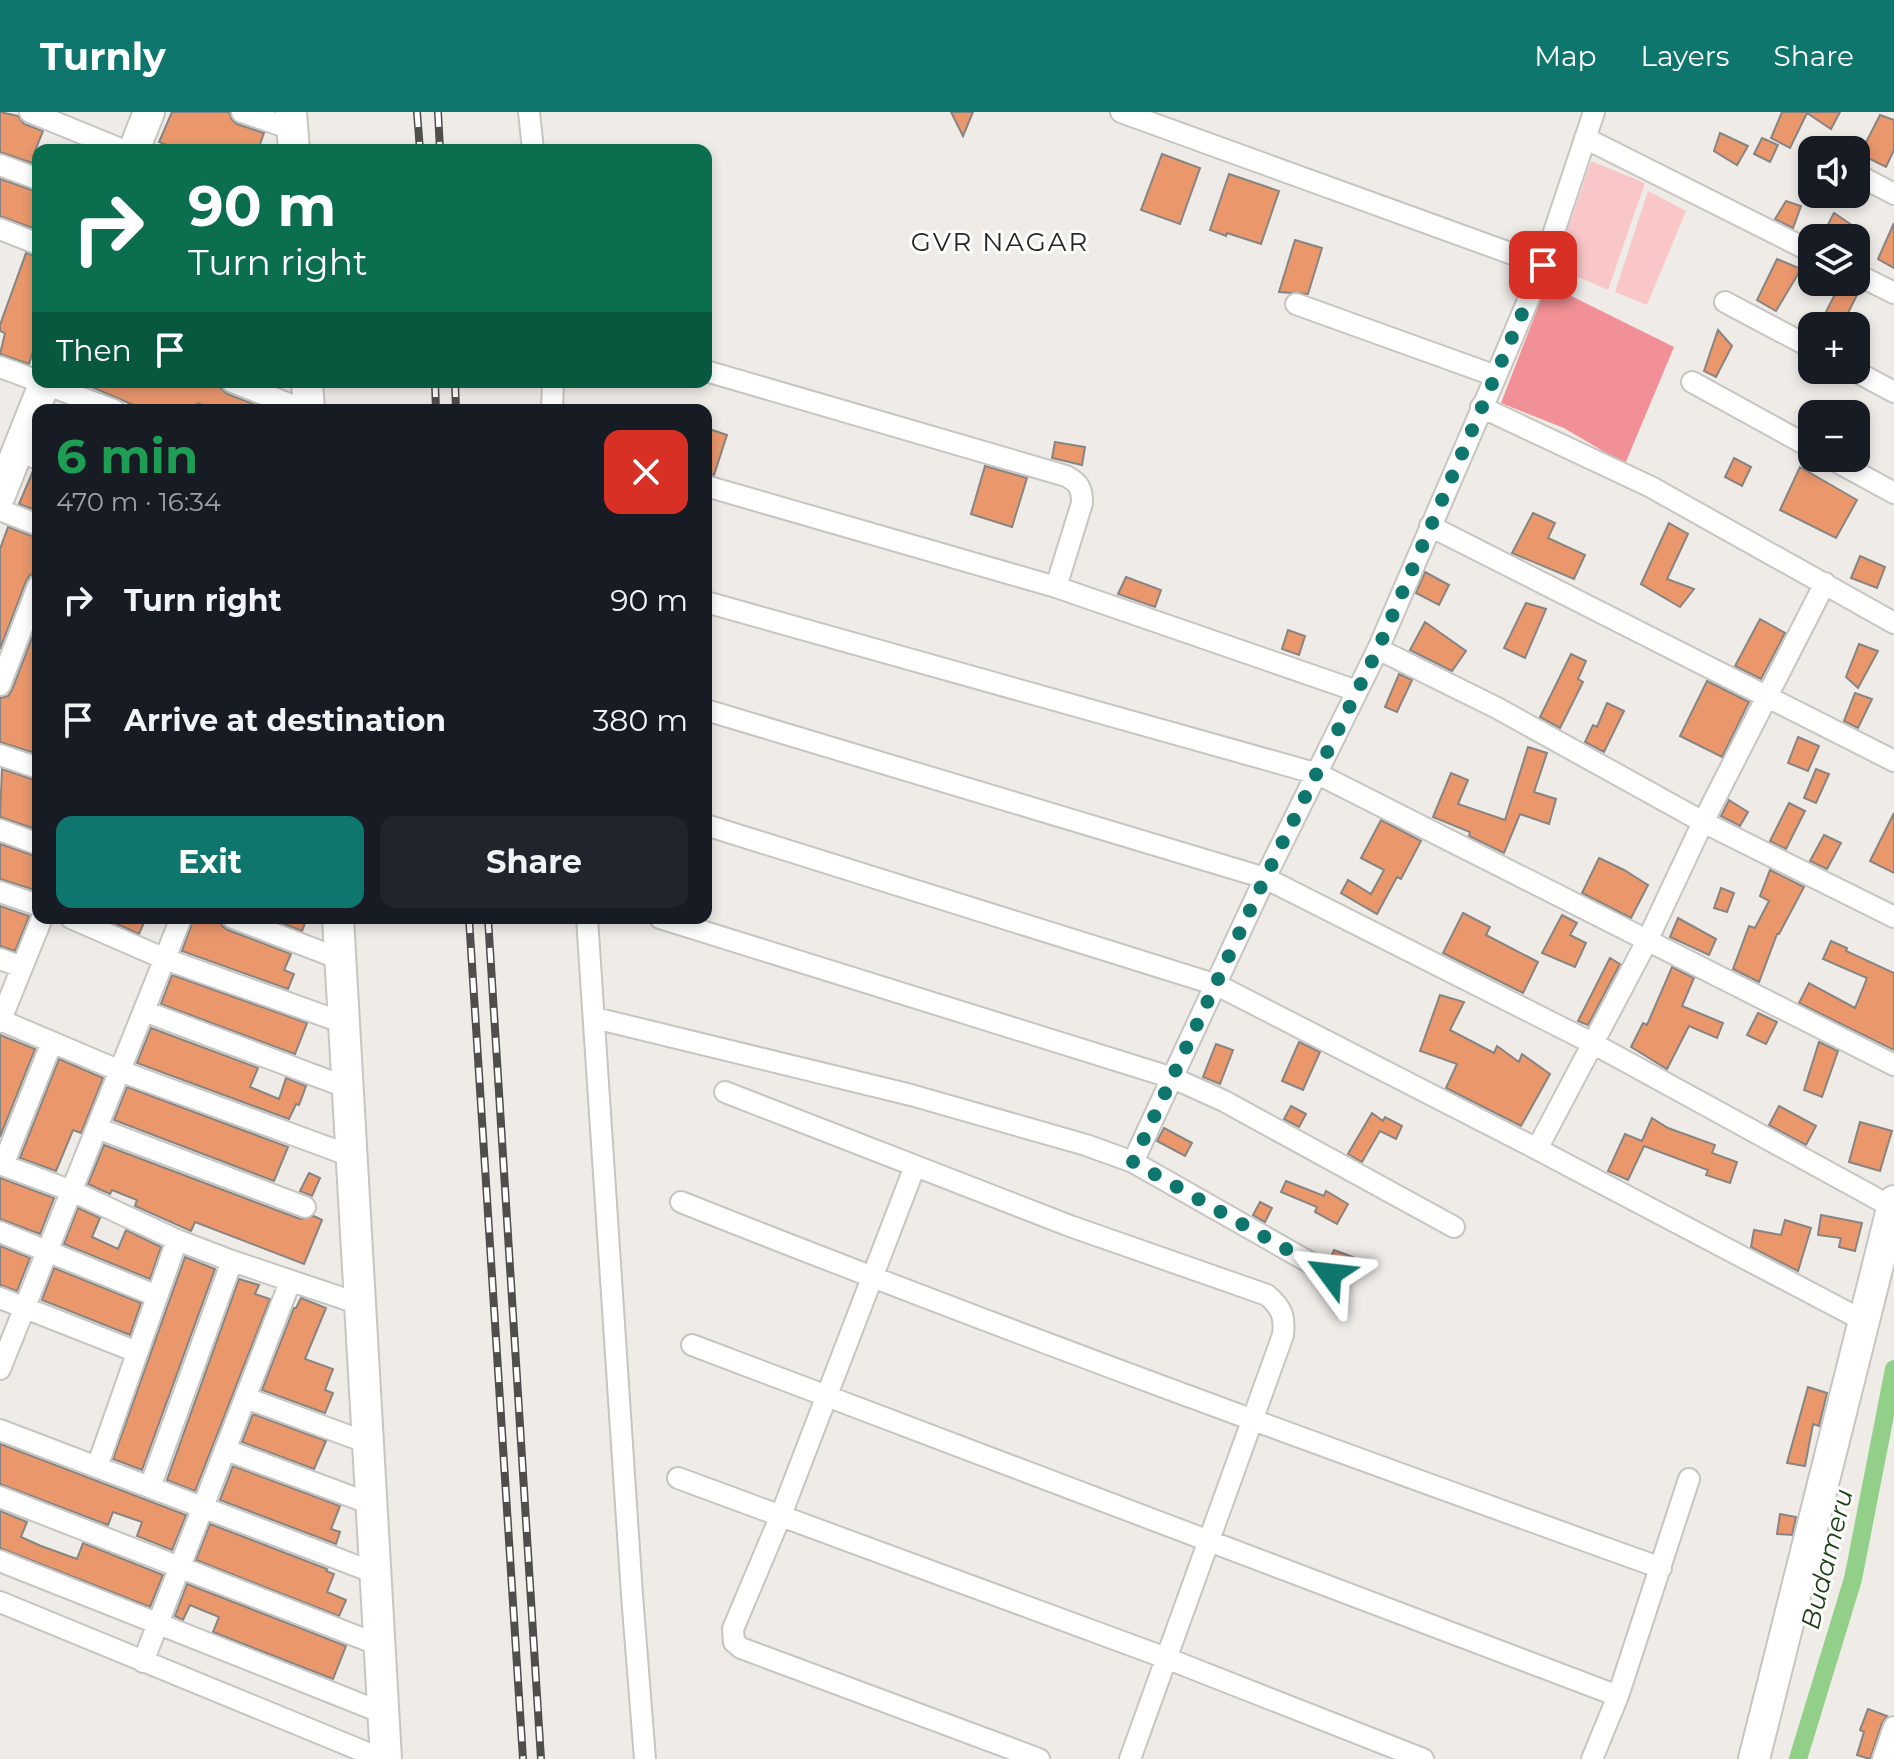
<!DOCTYPE html>
<meta charset="utf-8">
<style>
body{margin:0;font-family:Montserrat,sans-serif;background:#20242c;color:#f1f3f6;height:100vh;display:flex;flex-direction:column;font-size:30px;white-space:nowrap}
*{box-sizing:border-box;margin:0}
p{font-size:26px;color:#9ea1a6}
.icon{flex:none;width:44px;height:44px;fill:none;stroke:currentColor;stroke-width:2;stroke-linecap:round;stroke-linejoin:round}
.map{position:relative;flex:1;overflow:hidden}
.sheet{position:absolute;left:32px;top:292px;width:680px;height:520px;display:flex;flex-direction:column;background:#171b24;border-radius:16px;box-shadow:0 4px 12px #0003}
.sheet>*{flex:none}
.hud{position:absolute;left:32px;top:32px;width:680px;height:244px;border-radius:16px;box-shadow:0 4px 12px #0003;background:#0b6e4f;color:#fff;overflow:hidden}
.controls{position:absolute;left:1798px;top:24px;display:grid;gap:16px}
.controls a{display:grid;place-items:center;width:72px;height:72px;border-radius:16px;background:#171b24;box-shadow:0 4px 12px #0003;font-size:40px}
.pin{position:absolute;display:grid;place-items:center;width:68px;height:68px;color:#fff;margin:-34px;border-radius:16px;box-shadow:0 4px 12px #0006}
.me{position:absolute;width:88px;margin:-44px;rotate:300deg;stroke-linejoin:round;filter:drop-shadow(0 0 6px #0008)}
.turn{display:flex;align-items:center;gap:28px;height:168px;padding:0 24px;font-size:36px}
.turn .icon{width:104px;height:104px;stroke-width:2.5}
.turn b{display:block;font-size:56px;line-height:68px}
.then{display:flex;align-items:center;height:76px;padding:0 24px;background:#0003;gap:16px;font-size:30px}
.round{display:grid;place-items:center;flex:none;width:84px;height:84px;border-radius:16px;background:#20242c}
.overview{display:flex;align-items:center;justify-content:space-between;height:136px;padding:0 24px}
h1{font-size:48px;font-weight:700;line-height:60px;color:#1e9e55}
.button{display:flex;gap:16px;margin-top:auto;padding:16px 24px}
.button a{flex:1;height:92px;border-radius:16px;background:#0f766e;color:#fff;font-size:32px;font-weight:700;line-height:92px;text-align:center}
.button a+a{background:#20242c;color:#f1f3f6}
ul{padding:0;list-style:none}
li{display:flex;align-items:center;gap:24px;height:120px;padding:0 24px}
li div{flex:1}
li b{display:block;font-size:30px}
li em{font-style:normal}
header{display:flex;align-items:center;gap:48px;box-sizing:border-box;height:112px;padding:0 40px;background:#0f766e;color:#fff}
header strong{font-size:38px}
nav{display:flex;gap:44px;margin-inline-start:auto;font-size:28px}
.map>svg:first-child{display:block}
</style>
<header>
<strong>Turnly</strong>
<nav><a>Map</a><a>Layers</a><a>Share</a></nav>
</header>
<div class="map">
<svg width="1894" height="1647" viewBox="0 0 1894 1647">
<rect width="100%" height="100%" fill="#efece8"/>
<path fill="#fac7c9" d="M1591 49 1645 71 1608 178 1555 155Z
M1648 79 1686 99 1647 193 1615 180Z"/>
<path fill="#f19197" d="M1547 172 1674 235 1625 352 1564 316 1501 291Z"/>
<g fill="none" stroke-linecap="round" stroke-linejoin="round">
<path stroke="#92cf88" stroke-width="18" d="M1798 1647 1853 1467 1894 1257"/>
</g>
<path fill="#ea976c" stroke="#888482" stroke-width="2" d="M0 0 18 4 24 12 43 19 35 39 38 40V53L0 40Z
M172 0H229L232 8 237 12 264 21 258 38H179L159 30Z
M951 0H973L963 24Z
M1782 0H1840L1831 17 1807 1 1790 36 1771 26Z
M1880 3 1894 8V38L1886 55 1860 42Z
M1720 21 1748 34 1737 53 1714 39Z
M1762 26 1778 33 1770 50 1754 42Z
M1162 42 1200 56 1180 112 1141 98Z
M1229 62 1279 79 1261 132 1227 121 1226 124 1210 118Z
M0 67 38 80V118L0 104Z
M1786 89 1801 94 1793 116 1775 107Z
M1834 101 1855 115 1850 126H1821Z
M1894 111V156L1878 147Z
M1295 128 1322 136 1308 182 1279 180Z
M26 141 38 145V232L36 231 29 252 0 242 5 221 0 219V213Z
M1777 147 1801 157 1776 199 1757 188Z
M1841 170 1859 179 1842 213 1824 204Z
M1718 218 1732 234 1716 265 1704 259Z
M80 270H208L221 276 227 282 269 298H214L198 291 195 298H145Z
M706 316 727 323 714 363 706 361Z
M1055 330 1085 335 1082 353 1052 346Z
M1734 346 1751 355 1742 374 1725 365Z
M985 354 1027 366 1012 415 971 402Z
M1800 355 1857 388 1836 426 1780 398Z
M33 359 38 360V399L19 392Z
M1533 401 1555 411 1548 426 1585 443 1574 467 1512 441Z
M1669 411 1688 422 1667 467 1694 477 1680 495 1641 472Z
M8 415 38 426V461L30 463 26 469 0 537V437Z
M1860 444 1885 455 1877 476 1851 466Z
M1425 460 1449 473 1439 493 1416 481Z
M1126 465 1161 478 1155 495 1118 482Z
M1526 491 1546 497 1525 546 1504 536Z
M1760 507 1785 521 1761 567 1735 554Z
M38 510V642L0 630V586L8 584 12 578Z
M1425 510 1466 539 1452 559 1410 538Z
M1288 518 1305 524 1299 543 1282 537Z
M1859 532 1878 539 1858 576 1846 565Z
M1571 542 1586 549 1578 567 1583 570 1560 616 1540 605Z
M1399 562 1412 568 1397 600 1385 595Z
M1707 569 1749 590 1722 645 1680 624Z
M1855 581 1872 587 1858 616 1844 609Z
M1607 591 1624 599 1604 640 1585 630 1593 613 1597 615Z
M1798 625 1819 634 1808 659 1788 651Z
M1528 635 1547 641 1534 680 1556 687 1549 712 1520 702 1504 741 1469 724 1470 720 1433 705 1451 661 1468 668 1458 692 1505 708Z
M2 657 38 669V718L0 705Z
M1816 657 1829 662 1816 691 1804 686Z
M1729 688 1748 700 1740 714 1721 704Z
M1789 691 1805 699 1786 737 1770 729Z
M1894 701V761L1870 749Z
M1381 708 1421 729 1401 767 1397 765 1377 802 1341 781 1348 768 1371 782 1384 758 1361 746Z
M1824 723 1841 731 1827 757 1810 749Z
M0 732 38 745V779L0 767Z
M1599 746 1624 758 1648 773 1631 806 1582 781Z
M1770 758 1804 775 1779 822H1777L1759 870 1733 857 1749 814 1755 816 1769 789 1760 784Z
M1721 776 1734 781 1727 800 1714 796Z
M0 794 29 804 15 839 0 834Z
M1463 801 1490 815 1486 823 1538 850 1523 881 1443 841Z
M1562 803 1577 811 1570 823 1586 831 1575 855 1542 841Z
M104 806H146L139 822Z
M194 806H220L222 814 228 818 291 842 284 858 294 862 288 877 182 839Z
M269 806H307L302 819Z
M1678 806 1716 827 1709 843 1670 825Z
M1831 829 1847 836 1846 839 1894 861V938L1799 891 1809 871 1855 896 1867 866 1823 847Z
M1610 846 1620 852 1588 913 1578 909Z
M1672 855 1694 866 1682 894 1723 911 1717 926 1689 914 1667 957 1631 935 1643 911 1647 913Z
M172 863 307 911 295 942 161 892Z
M1440 883 1464 890 1450 918 1494 941 1497 934 1519 950 1522 942 1550 962 1521 1014 1446 976 1457 952 1420 939Z
M1758 901 1777 910 1766 932 1747 923Z
M151 916 258 956 250 975 279 987 286 966 306 974 299 993 296 992 289 1007 137 951Z
M0 923 35 937 0 1025Z
M1299 930 1320 940 1303 978 1282 969Z
M1819 930 1838 939 1822 985 1804 978Z
M1216 932 1233 938 1220 972 1203 965Z
M59 947 103 966 81 1021 73 1018 56 1059 20 1046Z
M127 975 288 1035 274 1069 114 1008Z
M1291 994 1306 1002 1299 1015 1284 1007Z
M1779 994 1816 1014 1806 1033 1769 1013Z
M1372 1001 1383 1009 1385 1005 1402 1014 1396 1027 1380 1019 1362 1050 1348 1042Z
M1652 1006 1668 1016 1715 1033 1712 1041 1737 1050 1730 1071 1706 1063 1708 1058 1644 1034 1628 1068 1608 1059 1625 1022 1642 1029Z
M1860 1010 1892 1019 1880 1059 1849 1050Z
M1164 1016 1192 1031 1185 1044 1157 1029Z
M104 1033 300 1107 314 1104 322 1108 304 1152 195 1110 191 1119 135 1094 137 1088 112 1078 110 1082 88 1072Z
M309 1061 320 1066 312 1084 300 1079Z
M0 1066 54 1086 40 1122 0 1107Z
M1286 1069 1324 1084 1326 1079 1348 1092 1337 1112 1315 1100 1317 1095 1281 1080Z
M1260 1090 1272 1096 1265 1110 1253 1103Z
M78 1096 100 1106 92 1125 118 1137 126 1118 161 1135 150 1167 64 1132Z
M1821 1103 1862 1111 1855 1139 1839 1135 1841 1126 1818 1123Z
M1785 1108 1811 1116 1798 1159 1751 1135 1754 1118 1781 1123Z
M0 1134 30 1146 17 1179 0 1173Z
M1334 1138 1353 1145 1348 1158 1330 1147Z
M185 1145 215 1157 142 1358 113 1347Z
M54 1156 141 1191 130 1223 42 1188Z
M239 1167 259 1173 255 1182 270 1187 195 1379 167 1368Z
M301 1186 326 1196 305 1247 333 1257 325 1278 333 1281 325 1301 262 1278 294 1196H296Z
M1808 1275 1827 1281 1819 1314 1813 1312 1805 1354 1787 1351Z
M253 1302 326 1329 314 1357 242 1330Z
M0 1332 186 1403 172 1438 137 1424 142 1410 113 1400 108 1413 0 1372Z
M233 1354 340 1394 331 1417 340 1420 336 1432 220 1388Z
M0 1399 27 1410 21 1425 41 1434 77 1447 83 1431 163 1463 150 1495 0 1436Z
M1780 1402 1796 1405 1792 1423 1777 1422Z
M210 1412 327 1457 326 1459 334 1462 327 1480 346 1488 339 1504 196 1448Z
M187 1472 346 1534 333 1567 213 1520 219 1505 190 1493 183 1508 175 1504Z
M1868 1597 1887 1604 1882 1611 1870 1647 1857 1643 1864 1620 1860 1618Z"/>
<g fill="none" stroke-linecap="round" stroke-linejoin="round">
<defs>
<path id="street" d="M30 0 123 38
M242 0 292 17
M529 0 533 38
M1121 0 1543 153
M1594 0 1543 153 1496 264 1378 537 1265 766 1594 932 1892 1095
M1585 26 1812 140
M0 53 38 67
M1856 62 1894 82
M0 117 38 132
M1856 162 1894 181
M1725 190 1812 236
M1296 192 1496 264
M0 255 38 269
M1853 258 1894 280
M706 259 1066 364C1079 371 1082 376 1082 391L1056 475
M39 270 114 298
M232 270 305 298
M1692 270 1812 336
M1481 295 1651 375 1894 511
M552 298 553 270
M17 338 38 347
M1830 346 1894 381
M706 374 1056 475 1357 579
M0 398 38 413
M1430 414 1894 649
M706 490 1318 662 1894 953
M1378 537 1497 596 1703 710 1894 805
M0 573 38 474
M706 598 1265 766 1133 1050
M0 643 38 656
M706 713 1217 873 1537 1037 1864 1209
M0 718 38 732
M0 780 38 793
M71 806 165 847 344 911
M233 806 340 847
M587 806 632 1483 645 1647
M660 806 1173 966 1224 989 1454 1115
M0 847 22 855
M144 899 348 976
M595 906 911 983 1086 1033 1133 1050 1330 1162
M0 908 120 959 351 1044
M0 910 42 806
M725 980 1070 1114 1267 1183C1282 1196 1285 1204 1283 1223L1130 1647
M97 1016 305 1095
M1537 1037 1647 829 1703 710 1825 471
M0 1052 72 1079 177 1128 232 1149 360 1192
M3 1053 52 930
M915 1054 781 1403 733 1517 734 1530 741 1536 1039 1647
M681 1090C1005 1219 1333 1338 1661 1456
M0 1120 157 1184
M0 1186 137 1240
M692 1233 1618 1584
M0 1257 181 806
M246 1286 368 1331
M0 1318 375 1461
M226 1338 371 1392
M97 1355 177 1128
M678 1366 1166 1546 1423 1647
M150 1375 232 1149
M0 1385 379 1533
M0 1449 383 1601
M0 1490 382 1647
M143 1550 290 1170
M1592 1647 1618 1584 1689 1367
M1883 1647 1894 1615"/>
<path id="secondary" d="M291 0 294 38
M134 38 149 0
M307 270 309 298
M0 383 45 270
M338 806 386 1647
M1754 1647 1894 1089"/>
</defs>
<use href="#street" stroke="#c7c5c1" stroke-width="24"/>
<use href="#secondary" stroke="#c7c5c1" stroke-width="34"/>
<use href="#street" stroke="#fff" stroke-width="20"/>
<use href="#secondary" stroke="#fff" stroke-width="30"/>
<defs>
<path id="rail" d="M417 0 420 38
M438 0 440 38
M435 270 436 298
M455 270 456 298
M469 806 523 1647
M488 806 541 1647"/>
</defs>
<use href="#rail" stroke="#504e4c" stroke-width="8"/>
<use href="#rail" stroke="#fff" stroke-width="5" stroke-dasharray="15" stroke-linecap="butt"/>
</g>
<g fill="none" stroke-linecap="round" stroke-linejoin="round">
<path stroke="#0f766e" stroke-width="14" stroke-dasharray="0 25.2" d="M1330 1162 1133 1050 1265 766 1378 537 1543 153"/>
</g>
<g text-anchor="middle" dominant-baseline="central" stroke-width="6" stroke-linejoin="round" paint-order="stroke">
<g font-size="26" letter-spacing="2" fill="#272624" stroke="#fff">
<text x="1000" y="130">GVR NAGAR</text>
</g>
<g font-size="26" font-style="italic" fill="#173f10" stroke="#fff">
<text transform="translate(1827 1447) rotate(-76)">Budameru</text>
</g>
</g>
</svg>
<div class="controls">
<a><svg class="icon" aria-label="sound" viewBox="0 0 24 24"><path d="M4 9h4l5-4v14l-5-4H4zM17 9q2 3 0 6"/></svg></a>
<a><svg class="icon" aria-label="layers" viewBox="0 0 24 24"><path d="M12 4l9 5-9 5-9-5zM3 14l9 5 9-5"/></svg></a>
<a>+</a>
<a>−</a>
</div>
<div class="pin" style="left:1543px;top:153px;background:#d93025"><svg class="icon" aria-label="arrive" viewBox="0 0 24 24"><path d="M6 21V4h12l-3 4 3 4H6"/></svg></div>
<svg class="me" style="left:1330px;top:1162px" viewBox="-20 -20 40 40"><path d="M0-17L14 15 0 8-14 15z" fill="#0f766e" stroke="#fff" stroke-width="4"/></svg>
<div class="hud">
<div class="turn"><svg class="icon" aria-label="right" viewBox="0 0 24 24"><path d="M7 20v-9h11M14 6l5 5-5 5"/></svg><div><b>90 m</b>Turn right</div></div>
<div class="then">Then<svg class="icon" aria-label="arrive" viewBox="0 0 24 24"><path d="M6 21V4h12l-3 4 3 4H6"/></svg></div>
</div>
<section class="sheet">
<div class="overview"><div><h1>6 min</h1><p>470 m · 16:34</p></div><a class="round" style="background:#d93025;color:#fff"><svg class="icon" aria-label="close" viewBox="0 0 24 24"><path d="M6 6l12 12M18 6L6 18"/></svg></a></div>
<ul>
<li><svg class="icon" aria-label="right" viewBox="0 0 24 24"><path d="M7 20v-9h11M14 6l5 5-5 5"/></svg><div><b>Turn right</b></div><em>90 m</em></li>
<li><svg class="icon" aria-label="arrive" viewBox="0 0 24 24"><path d="M6 21V4h12l-3 4 3 4H6"/></svg><div><b>Arrive at destination</b></div><em>380 m</em></li>
</ul>
<div class="button"><a>Exit</a><a>Share</a></div>
</section>
</div>
